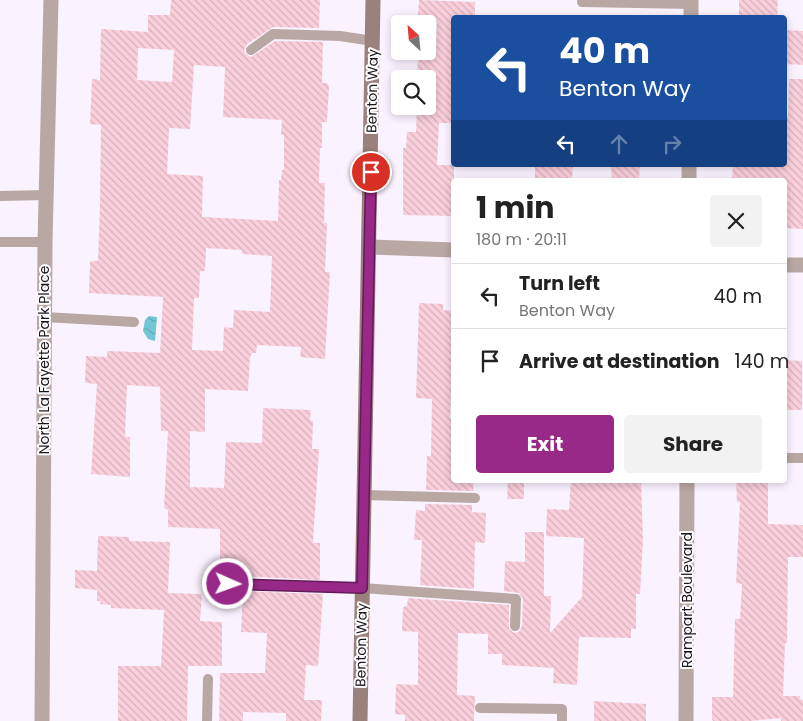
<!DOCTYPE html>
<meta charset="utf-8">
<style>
body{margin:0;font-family:Poppins,sans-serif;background:#f2f2f2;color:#222;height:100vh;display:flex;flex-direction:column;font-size:19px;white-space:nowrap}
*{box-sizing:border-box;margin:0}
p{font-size:16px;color:#767676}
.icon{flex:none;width:28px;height:28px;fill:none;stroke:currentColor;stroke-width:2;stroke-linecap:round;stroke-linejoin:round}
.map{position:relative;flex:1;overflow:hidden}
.sheet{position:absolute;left:451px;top:178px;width:336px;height:305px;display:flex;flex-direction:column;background:#fff;border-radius:5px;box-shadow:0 2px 8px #0003}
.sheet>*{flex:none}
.top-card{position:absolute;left:451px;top:15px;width:336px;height:152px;border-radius:5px;box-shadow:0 2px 8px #0003;background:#1a4fa0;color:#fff;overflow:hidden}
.needle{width:32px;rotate:334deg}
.buttons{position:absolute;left:391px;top:15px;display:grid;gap:10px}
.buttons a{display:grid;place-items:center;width:45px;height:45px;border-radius:5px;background:#fff;box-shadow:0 2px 8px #0003;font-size:25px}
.pin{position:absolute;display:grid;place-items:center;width:42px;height:42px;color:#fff;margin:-21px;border:2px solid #fff;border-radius:50%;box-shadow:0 1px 5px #0007}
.me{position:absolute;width:55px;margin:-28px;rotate:92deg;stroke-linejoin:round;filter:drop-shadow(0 0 4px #0008)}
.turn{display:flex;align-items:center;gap:18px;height:105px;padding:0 25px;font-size:22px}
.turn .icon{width:65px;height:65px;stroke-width:2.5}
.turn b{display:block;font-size:35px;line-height:42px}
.lanes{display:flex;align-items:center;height:48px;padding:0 25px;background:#0003;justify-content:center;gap:25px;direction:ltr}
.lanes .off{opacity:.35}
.round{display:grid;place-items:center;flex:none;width:52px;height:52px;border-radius:5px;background:#f2f2f2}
.head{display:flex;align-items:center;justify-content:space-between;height:85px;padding:0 25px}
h1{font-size:30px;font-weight:700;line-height:38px}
.button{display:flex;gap:10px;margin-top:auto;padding:10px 25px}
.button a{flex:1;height:58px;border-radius:5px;background:#992988;color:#fff;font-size:20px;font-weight:700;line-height:58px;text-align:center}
.button a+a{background:#f2f2f2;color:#222}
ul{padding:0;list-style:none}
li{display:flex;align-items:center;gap:15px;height:65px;padding:0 25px;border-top:1px solid #e0e0e0}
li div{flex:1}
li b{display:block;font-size:19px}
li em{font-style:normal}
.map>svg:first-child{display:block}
</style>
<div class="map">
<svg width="803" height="721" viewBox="0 0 803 721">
<defs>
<pattern id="water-waves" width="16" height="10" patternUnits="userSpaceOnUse" patternTransform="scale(1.25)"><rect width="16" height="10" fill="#72c6d5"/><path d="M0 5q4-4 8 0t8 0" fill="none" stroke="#62a9b6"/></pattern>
<pattern id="building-back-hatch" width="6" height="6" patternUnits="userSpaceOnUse" patternTransform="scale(1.25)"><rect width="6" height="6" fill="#facfdc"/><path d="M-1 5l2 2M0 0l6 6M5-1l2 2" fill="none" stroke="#d6b1bc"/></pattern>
</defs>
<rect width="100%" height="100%" fill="#faf2ff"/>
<path fill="url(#water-waves)" d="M149 316 157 317 155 341 148 339 143 331 145 320Z"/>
<path fill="url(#building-back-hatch)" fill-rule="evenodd" d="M171 0H320L319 28 273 27 247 44 244 50 246 54 251 57 275 41 323 42 322 83H327L329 86 327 122H322V148H320L319 183H325L324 223H327L325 272H330L325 359 300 357 301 347 257 345 256 353H252L250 357 248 391 205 389V432L190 431V487L224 488 226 442 262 443 263 408 311 410 310 420 313 421 312 449H319L313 543H320V580L220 575V529L168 527V510L164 508 168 431H161L160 387 127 385 125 437H130V477L91 474 97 384 85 383 86 356 107 357V351L160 353 163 297 89 293 90 263 91 261H98L100 205 101 125 90 124 92 79 100 80 101 29 148 32V15H170ZM138 48 174 50 172 82 137 80ZM194 65 225 67 223 117 282 120 281 135H284V170H282L281 180H279L278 221 202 217 203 176 167 174 169 128 190 129ZM206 248 242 250V254L272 256 270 312 234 310 233 328 224 327 223 351 192 350 194 298H199L200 271H205Z
M419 0 475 2V18H454V123H439L437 165H454V216L403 215V148H406L407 132H416L417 106H428V79H417L418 51H436L437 22H435V18L418 17Z
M739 0H778L777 18H739Z
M785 30 803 31V65L785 64Z
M789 79H803V229L785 228V180H732L733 165H785V116H788Z
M535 165H573L572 180H535Z
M611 165H640L639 180H612Z
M419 303 443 304V310L454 311 450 419H454V480H474L473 491 426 490 427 456H431L432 399 416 398Z
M785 360 802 361V410H785Z
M508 480H524V499H507Z
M571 480H641L643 540 640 594H636V629H631V638L579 637 577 685 553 683 554 668 502 665V654H488V634L458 633 457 695 475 696 474 721H405V715L395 714 396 684 418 685V632L402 631 403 607 407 606 408 598 509 605V629L514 633 519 632 522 626 523 599 519 593 504 591 505 561 525 562V532H544V596H551L550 633 582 597 584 538 546 536 547 509 569 510Z
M736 480H768V524L803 525V557H788L787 643H785L783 696H800V699L803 700V721H781V718L750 721H713L712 719V697H733L735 619H740L742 584 736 583 740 502H737Z
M425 504 472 505V512L486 513 485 543 475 542 474 589 420 585 422 540H414L416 510 425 511Z
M98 536 129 537V541L170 542 168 593 202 594 200 621 222 622V666H188L187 721H118V666H161L164 610 111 608V605L100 604 101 601H97V590L75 588V570L97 571Z
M243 591 323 594 318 666 306 665 304 700H322L321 721H286V713L243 712V721H219L220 673H265L267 633 241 632Z
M594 701 646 704V721H594Z"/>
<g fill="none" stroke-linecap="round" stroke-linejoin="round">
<path stroke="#b8a7a3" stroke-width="10" d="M582 2 691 4
M251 50 273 34 340 36 373 41
M0 196 46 195
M0 242H45
M44 317 134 322
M785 458H803
M364 495 475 498
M228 584 362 588 516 599 515 626
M480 708 562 709V721
M207 721 208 679"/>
<path stroke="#b8a7a3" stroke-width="15" d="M691 18V0
M689 180V165
M370 247 454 250
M785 265H803
M42 721 45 242 51 0
M686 721 687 480"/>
<path stroke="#9a817b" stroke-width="15" d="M360 721 373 0"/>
</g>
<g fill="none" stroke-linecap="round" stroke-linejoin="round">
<defs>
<path id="route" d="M228 584 362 588 371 172"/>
</defs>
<use href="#route" stroke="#631b58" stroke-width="12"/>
<use href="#route" stroke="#992988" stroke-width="9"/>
</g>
<g text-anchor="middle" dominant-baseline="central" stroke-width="4" stroke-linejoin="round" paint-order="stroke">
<g font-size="14" fill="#1b141f" stroke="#fff">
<text transform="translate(372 91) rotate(-89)">Benton Way</text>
<text transform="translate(44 360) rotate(-90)">North La Fayette Park Place</text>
<text transform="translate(687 600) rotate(-90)">Rampart Boulevard</text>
<text transform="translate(361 645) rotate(-89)">Benton Way</text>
</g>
</g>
</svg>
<div class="buttons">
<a><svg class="needle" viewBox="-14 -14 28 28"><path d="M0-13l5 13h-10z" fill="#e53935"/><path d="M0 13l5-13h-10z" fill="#767676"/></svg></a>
<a><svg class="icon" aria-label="search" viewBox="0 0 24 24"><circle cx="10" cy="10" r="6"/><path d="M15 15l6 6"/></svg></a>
</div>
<div class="pin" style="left:371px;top:172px;background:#d93025"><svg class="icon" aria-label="arrive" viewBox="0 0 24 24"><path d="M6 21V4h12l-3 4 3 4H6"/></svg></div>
<svg class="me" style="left:228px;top:584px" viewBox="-20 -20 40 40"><circle r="17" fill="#992988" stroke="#fff" stroke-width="3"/><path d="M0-11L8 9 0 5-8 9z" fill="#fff"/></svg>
<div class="top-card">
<div class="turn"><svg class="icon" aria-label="left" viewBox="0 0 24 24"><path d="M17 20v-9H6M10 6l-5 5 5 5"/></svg><div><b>40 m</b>Benton Way</div></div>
<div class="lanes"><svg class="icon" aria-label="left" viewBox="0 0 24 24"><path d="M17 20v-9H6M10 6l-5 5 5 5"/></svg><svg class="icon off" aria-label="ahead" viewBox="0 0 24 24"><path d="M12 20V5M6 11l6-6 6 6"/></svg><svg class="icon off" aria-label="right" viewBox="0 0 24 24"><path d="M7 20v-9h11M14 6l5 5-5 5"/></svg></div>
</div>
<section class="sheet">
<div class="head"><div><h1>1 min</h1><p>180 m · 20:11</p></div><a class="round"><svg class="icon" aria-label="close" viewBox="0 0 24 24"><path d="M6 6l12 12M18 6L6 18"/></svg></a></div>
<ul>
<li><svg class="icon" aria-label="left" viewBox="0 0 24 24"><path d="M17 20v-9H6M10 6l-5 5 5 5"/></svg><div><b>Turn left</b><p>Benton Way</p></div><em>40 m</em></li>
<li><svg class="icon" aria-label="arrive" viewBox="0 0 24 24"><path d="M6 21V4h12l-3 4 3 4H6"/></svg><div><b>Arrive at destination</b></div><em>140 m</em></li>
</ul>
<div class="button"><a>Exit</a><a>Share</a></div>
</section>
</div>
